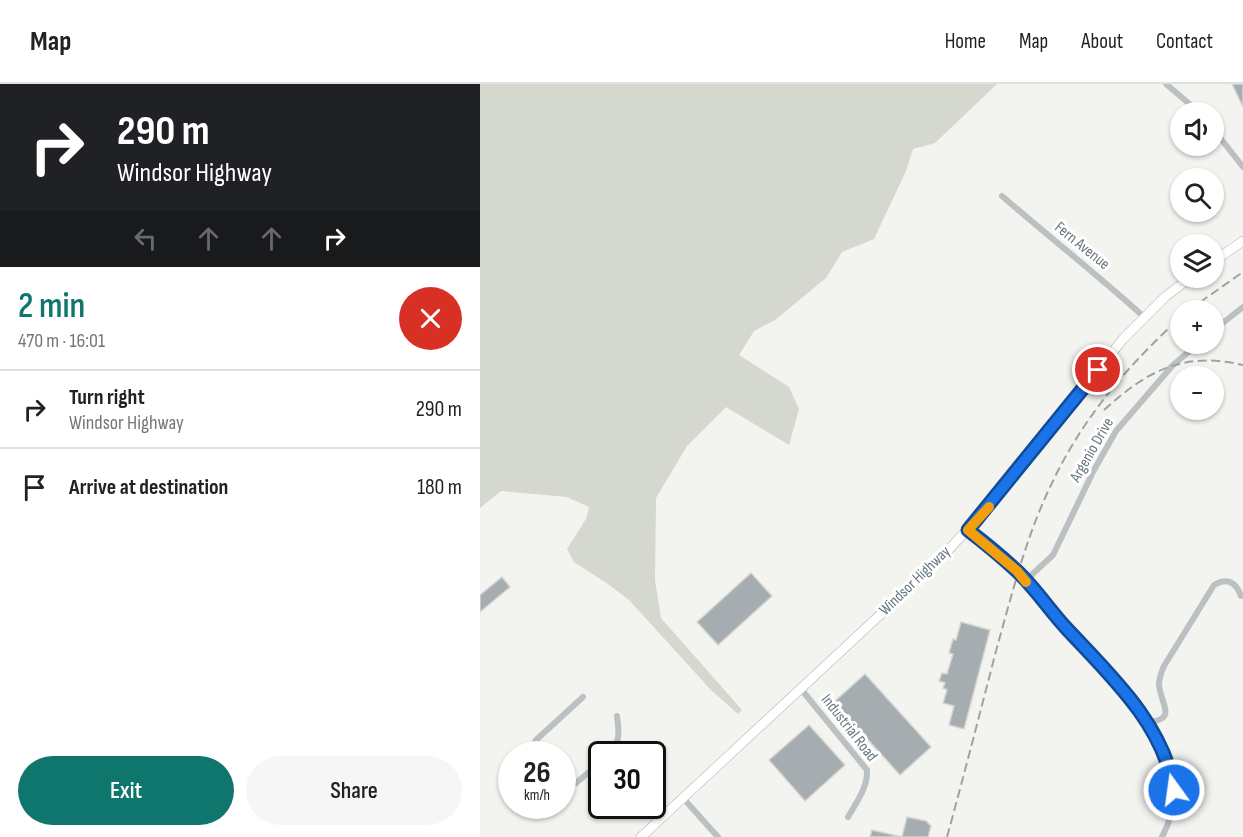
<!DOCTYPE html>
<meta charset="utf-8">
<style>
body{margin:0;font-family:"Sofia Sans Condensed",sans-serif;background:#f6f6f6;color:#222;height:100vh;display:flex;flex-direction:column;font-size:22px;white-space:nowrap}
*{box-sizing:border-box;margin:0}
p{font-size:20px;color:#767676}
.icon{flex:none;width:33px;height:33px;fill:none;stroke:currentColor;stroke-width:2;stroke-linecap:round;stroke-linejoin:round}
.map{position:relative;flex:1;overflow:hidden}
.sheet{display:flex;flex-direction:column;background:#fff;width:480px}
.sheet>*{flex:none}
.banner{background:#202124;color:#fff;overflow:hidden}
.controls{position:absolute;left:690px;top:18px;display:grid;gap:12px}
.controls a{display:grid;place-items:center;width:54px;height:54px;border-radius:50%;background:#fff;box-shadow:0 2px 4px #0004;font-size:30px}
.speed{position:absolute;left:18px;top:657px;display:flex;gap:12px;font-size:30px;font-weight:700;text-align:center}
.speed>*{display:grid;place-content:center;width:78px;height:78px;border-radius:50%;background:#fff;box-shadow:0 2px 4px #0004;line-height:1}
.speed small{font-size:15px;font-weight:400}
.speed .limit{border:3px solid #111;border-radius:9px;background:#fff;color:#111}
.pin{position:absolute;display:grid;place-items:center;width:51px;height:51px;color:#fff;margin:-26px;border:3px solid #fff;border-radius:50%;box-shadow:0 2px 6px #0007}
.me{position:absolute;width:66px;margin:-33px;rotate:346deg;stroke-linejoin:round;filter:drop-shadow(0 0 4px #0008)}
.turn{display:flex;align-items:center;gap:21px;height:126px;padding:0 18px;font-size:27px}
.turn .icon{width:78px;height:78px;stroke-width:2.5}
.turn b{display:block;font-size:42px;line-height:51px}
.lanes{display:flex;align-items:center;height:57px;padding:0 18px;background:#0003;justify-content:center;gap:30px;direction:ltr}
.lanes .off{opacity:.35}
.round{display:grid;place-items:center;flex:none;width:63px;height:63px;border-radius:32px;background:#f6f6f6}
.head{display:flex;align-items:center;justify-content:space-between;height:102px;padding:0 18px}
h1{font-size:36px;font-weight:600;line-height:45px;color:#0f766e}
.primary-button{display:flex;gap:12px;margin-top:auto;padding:12px 18px}
.primary-button a{flex:1;height:69px;border-radius:36px;background:#0f766e;color:#fff;font-size:24px;font-weight:600;line-height:69px;text-align:center}
.primary-button a+a{background:#f6f6f6;color:#222}
ul{padding:0;list-style:none}
li{display:flex;align-items:center;gap:18px;height:78px;padding:0 18px;border-top:2px solid #e0e0e0}
li div{flex:1}
li b{display:block;font-size:22px}
li em{font-style:normal}
header{display:flex;align-items:center;gap:36px;box-sizing:border-box;height:84px;padding:0 30px;background:#fff;border-bottom:2px solid #e0e0e0}
header strong{font-size:28px}
nav{display:flex;gap:33px;margin-inline-start:auto;font-size:21px}
main{display:flex;flex:1;min-height:0}
.map>svg:first-child{display:block}
</style>
<header>
<strong>Map</strong>
<nav><a>Home</a><a>Map</a><a>About</a><a>Contact</a></nav>
</header>
<main>
<section class="sheet">
<div class="banner">
<div class="turn"><svg class="icon" aria-label="right" viewBox="0 0 24 24"><path d="M7 20v-9h11M14 6l5 5-5 5"/></svg><div><b>290 m</b>Windsor Highway</div></div>
<div class="lanes"><svg class="icon off" aria-label="left" viewBox="0 0 24 24"><path d="M17 20v-9H6M10 6l-5 5 5 5"/></svg><svg class="icon off" aria-label="ahead" viewBox="0 0 24 24"><path d="M12 20V5M6 11l6-6 6 6"/></svg><svg class="icon off" aria-label="ahead" viewBox="0 0 24 24"><path d="M12 20V5M6 11l6-6 6 6"/></svg><svg class="icon" aria-label="right" viewBox="0 0 24 24"><path d="M7 20v-9h11M14 6l5 5-5 5"/></svg></div>
</div>
<div class="head"><div><h1>2 min</h1><p>470 m · 16:01</p></div><a class="round" style="background:#d93025;color:#fff"><svg class="icon" aria-label="close" viewBox="0 0 24 24"><path d="M6 6l12 12M18 6L6 18"/></svg></a></div>
<ul>
<li><svg class="icon" aria-label="right" viewBox="0 0 24 24"><path d="M7 20v-9h11M14 6l5 5-5 5"/></svg><div><b>Turn right</b><p>Windsor Highway</p></div><em>290 m</em></li>
<li><svg class="icon" aria-label="arrive" viewBox="0 0 24 24"><path d="M6 21V4h12l-3 4 3 4H6"/></svg><div><b>Arrive at destination</b></div><em>180 m</em></li>
</ul>
<div class="primary-button"><a>Exit</a><a>Share</a></div>
</section>
<div class="map">
<svg width="763" height="753" viewBox="0 0 763 753">
<rect width="100%" height="100%" fill="#f3f3f0"/>
<path fill="#d4d8cf" d="M0 0H517L455 59 433 65 426 87 394 155 362 168 346 194 295 236 274 247 259 271 309 303 319 325 309 361 246 323 207 362 176 414 175 496 181 534 262 626 258 630 231 606 149 516 128 500 94 478 87 465 106 435 109 423 87 413 21 407 0 424Z"/>
<path fill="#a5adb0" stroke="#d5d4d3" stroke-width="1.5" d="M752 0H763V23Z
M271 489 292 512 238 561 217 538Z
M22 493 30 503 0 528V511Z
M481 538 510 546 484 645 469 641 474 622 463 619 467 606 463 604 465 599 459 597 462 589 467 590 473 570 469 569 473 555 476 556Z
M385 590 451 663 420 691 354 618Z
M329 641 365 681 325 717 289 676Z
M427 733 446 737 451 742 448 753H422Z
M392 746 422 753H390Z"/>
<g fill="none" stroke-linecap="round" stroke-linejoin="round">
<defs>
<path id="secondary" d="M734 177 763 157
M161 753 458 477 505 427 643 255 686 212 710 194"/>
</defs>
<use href="#secondary" stroke="#adb4b6" stroke-width="10"/>
<path stroke="#bbc0c2" stroke-width="6" d="M686 0 719 28
M734 46 763 83
M522 112C569 153 618 191 664 233
M734 246 763 223
M488 446C505 460 522 473 538 487 555 504 569 525 585 543 624 587 674 629 691 687 698 710 693 732 682 753
M545 497 573 471 614 386 636 347 693 281 718 260
M321 605 387 686C388 703 376 719 368 733
M667 638C698 636 681 621 679 601 679 594 681 589 684 582L734 501C747 493 756 498 761 512
M52 670 53 663 56 656 103 613
M128 670C141 659 139 648 137 632
M82 705 96 699 122 677
M203 714 238 753"/>
<use href="#secondary" stroke="#fff" stroke-width="9"/>
<path stroke="#9ba3a6" stroke-width="2" stroke-dasharray="9 4.5" stroke-linecap="butt" d="M709 226 763 188
M624 326C667 287 703 267 763 281
M467 753C484 691 500 629 516 567 532 510 546 452 572 399 602 335 648 281 700 234"/>
</g>
<g fill="none" stroke-linecap="round" stroke-linejoin="round">
<defs>
<path id="route" d="M618 286 488 446C505 459 522 473 537 487 556 505 570 527 588 546 631 592 684 641 694 706"/>
</defs>
<use href="#route" stroke="#114b97" stroke-width="15"/>
<use href="#route" stroke="#1a73e8" stroke-width="10"/>
<path stroke="#f59e0b" stroke-width="10" d="M509 423 488 446 537 487 546 498"/>
</g>
<g text-anchor="middle" dominant-baseline="central" stroke-width="6" stroke-linejoin="round" paint-order="stroke">
<g font-size="16" fill="#65777e" stroke="#fff">
<text transform="translate(602 162) rotate(39)">Fern Avenue</text>
<text transform="translate(612 366) rotate(-60)">Argenio Drive</text>
<text transform="translate(435 497) rotate(-44)">Windsor Highway</text>
<text transform="translate(369 644) rotate(52)">Industrial Road</text>
</g>
</g>
</svg>
<div class="controls">
<a><svg class="icon" aria-label="sound" viewBox="0 0 24 24"><path d="M4 9h4l5-4v14l-5-4H4zM17 9q2 3 0 6"/></svg></a>
<a><svg class="icon" aria-label="search" viewBox="0 0 24 24"><circle cx="10" cy="10" r="6"/><path d="M15 15l6 6"/></svg></a>
<a><svg class="icon" aria-label="layers" viewBox="0 0 24 24"><path d="M12 4l9 5-9 5-9-5zM3 14l9 5 9-5"/></svg></a>
<a>+</a>
<a>−</a>
</div>
<div class="speed"><div>26<small>km/h</small></div><div class="limit">30</div></div>
<div class="pin" style="left:618px;top:286px;background:#d93025"><svg class="icon" aria-label="arrive" viewBox="0 0 24 24"><path d="M6 21V4h12l-3 4 3 4H6"/></svg></div>
<svg class="me" style="left:694px;top:706px" viewBox="-20 -20 40 40"><circle r="17" fill="#1a73e8" stroke="#fff" stroke-width="3"/><path d="M0-11L8 9 0 5-8 9z" fill="#fff"/></svg>
</div>
</main>
